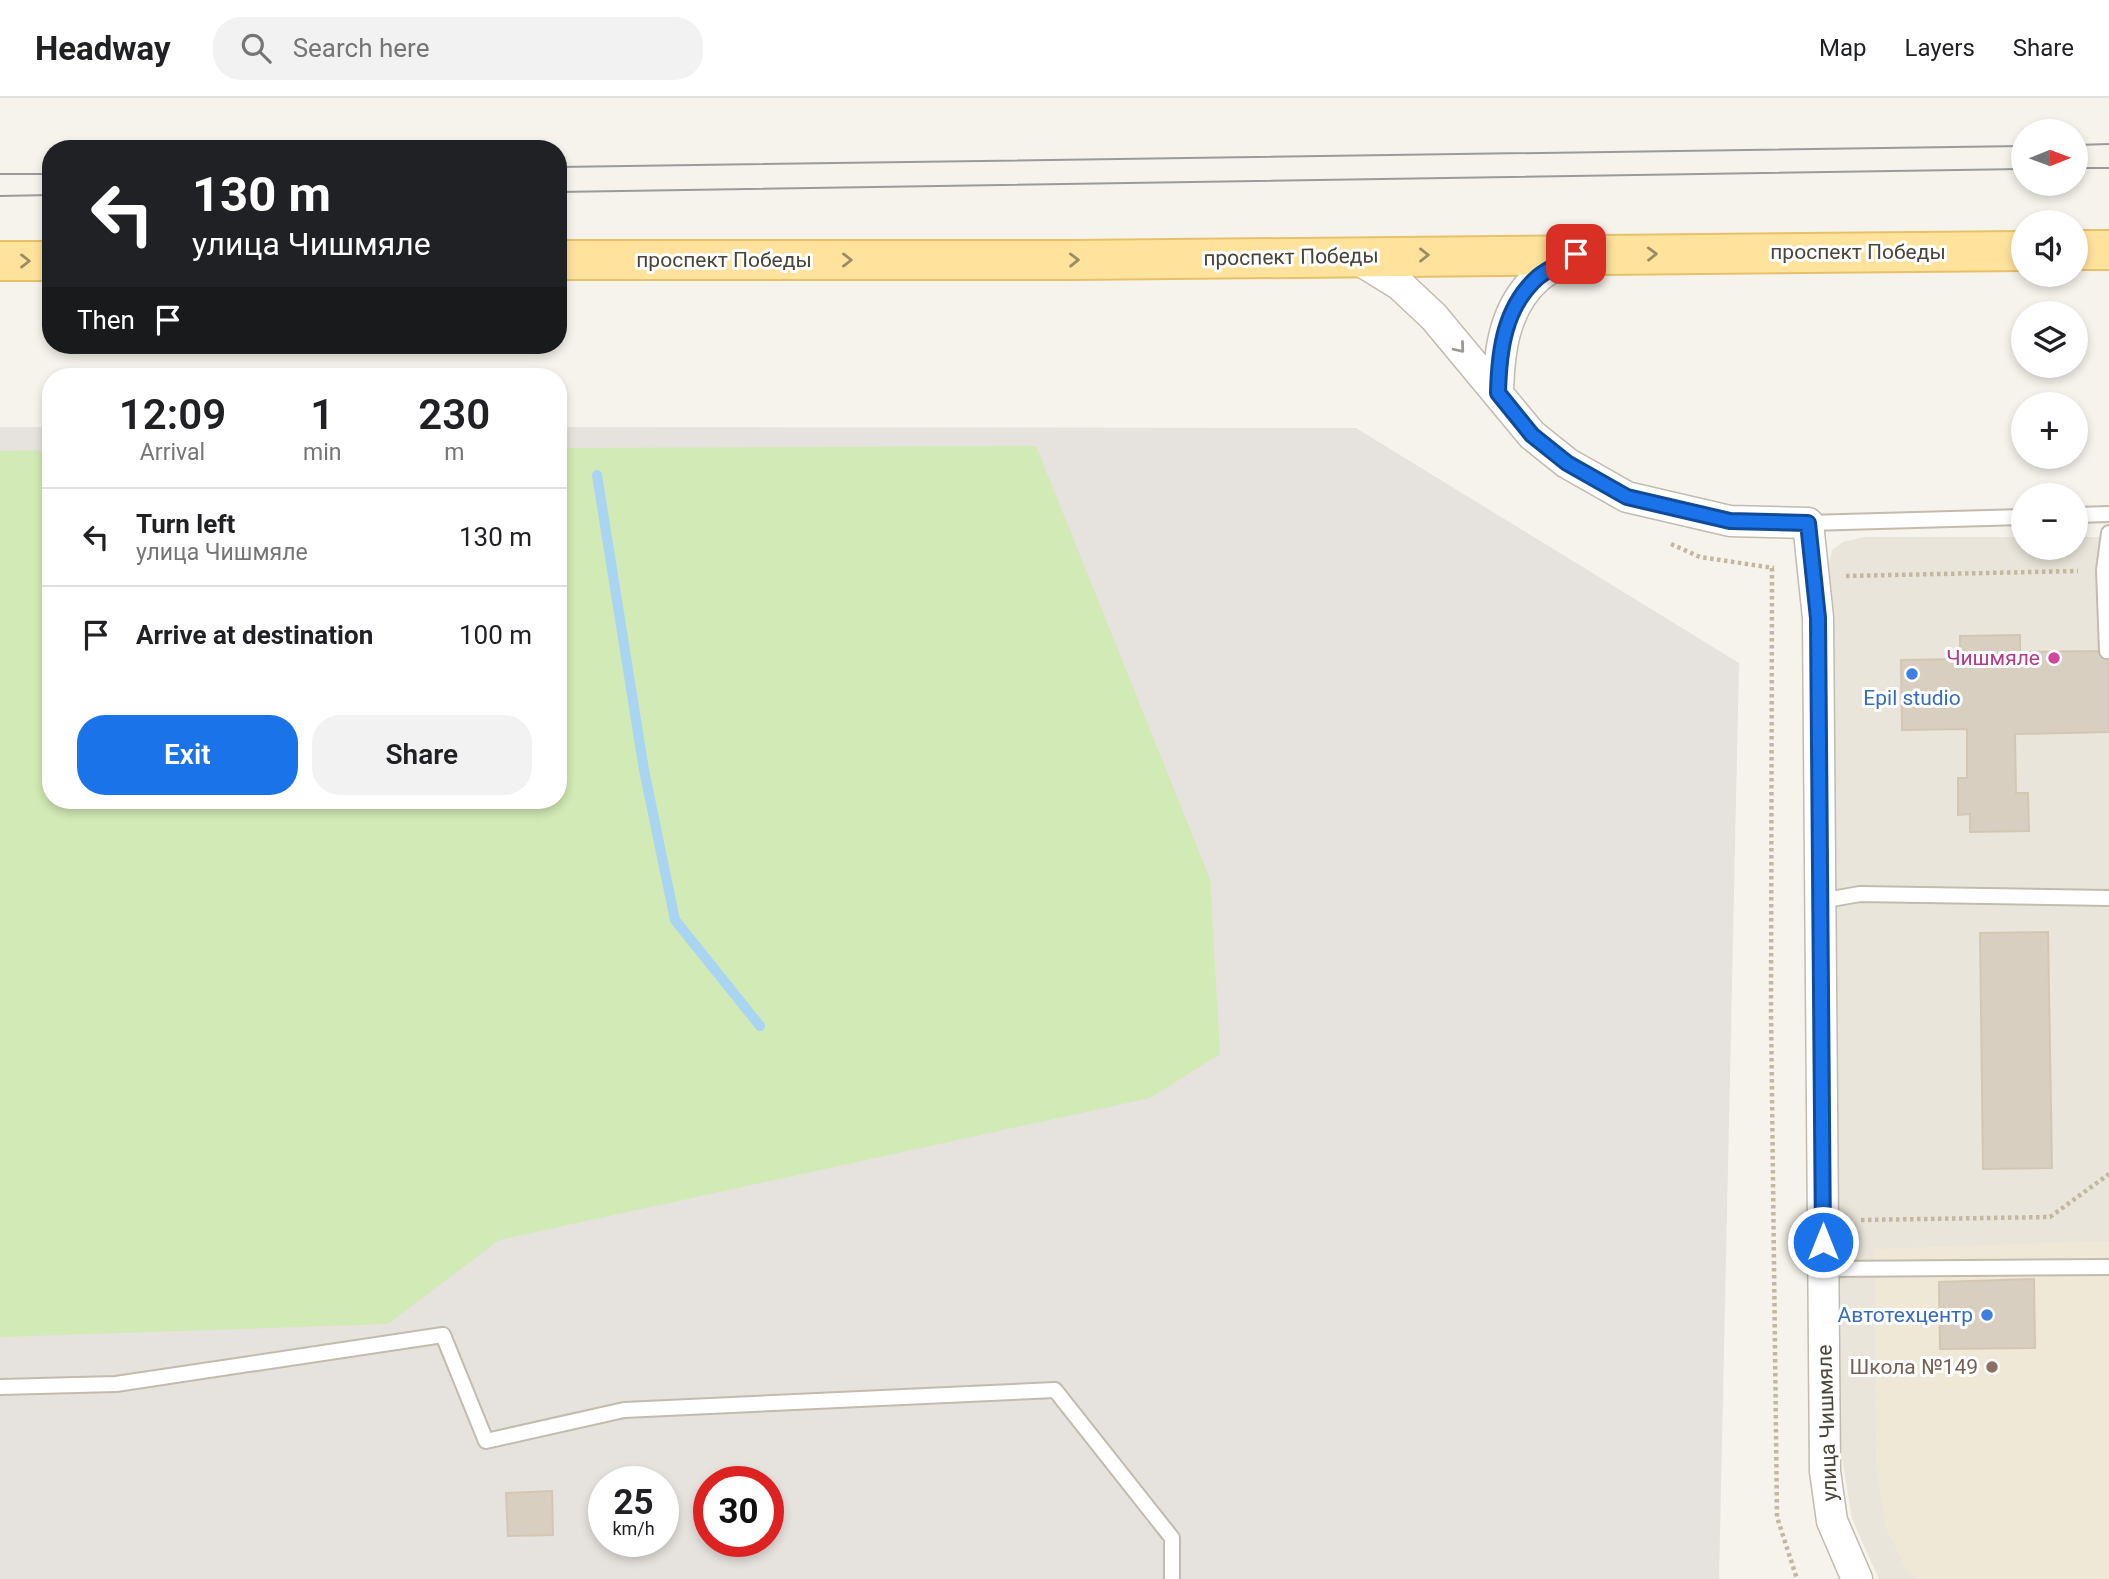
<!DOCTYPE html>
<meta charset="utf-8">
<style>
body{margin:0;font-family:Roboto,sans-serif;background:#f2f2f2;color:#202124;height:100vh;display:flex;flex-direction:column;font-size:26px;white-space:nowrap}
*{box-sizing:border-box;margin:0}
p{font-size:23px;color:#757577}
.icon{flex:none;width:38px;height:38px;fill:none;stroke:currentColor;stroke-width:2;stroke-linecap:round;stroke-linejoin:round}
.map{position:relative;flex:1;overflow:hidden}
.panel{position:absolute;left:42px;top:270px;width:525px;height:441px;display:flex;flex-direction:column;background:#fff;border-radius:28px;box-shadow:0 4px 10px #0003}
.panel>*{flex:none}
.banner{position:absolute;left:42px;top:42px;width:525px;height:214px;border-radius:28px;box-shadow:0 4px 10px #0003;background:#202124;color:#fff;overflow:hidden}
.needle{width:46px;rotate:89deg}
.fabs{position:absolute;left:2011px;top:21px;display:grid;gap:14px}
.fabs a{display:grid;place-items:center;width:77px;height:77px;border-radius:50%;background:#fff;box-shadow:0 4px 10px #0003;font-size:35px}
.speed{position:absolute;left:588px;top:1368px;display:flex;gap:14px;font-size:35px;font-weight:700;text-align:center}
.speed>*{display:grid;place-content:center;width:91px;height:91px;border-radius:50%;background:#fff;box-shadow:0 4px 10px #0003;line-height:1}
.speed small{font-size:18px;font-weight:400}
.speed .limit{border:10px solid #d22;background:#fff;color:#111}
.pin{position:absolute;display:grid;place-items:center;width:60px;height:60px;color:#fff;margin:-30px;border-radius:14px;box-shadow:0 4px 10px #0006}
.me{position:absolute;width:77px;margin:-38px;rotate:0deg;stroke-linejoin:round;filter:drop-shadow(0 0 5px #0008)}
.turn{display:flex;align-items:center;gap:24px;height:147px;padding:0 35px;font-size:32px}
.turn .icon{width:91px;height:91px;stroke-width:2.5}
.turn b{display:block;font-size:49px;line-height:60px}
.then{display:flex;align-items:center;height:66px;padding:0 35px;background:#0003;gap:14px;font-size:26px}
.eta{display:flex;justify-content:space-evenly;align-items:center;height:119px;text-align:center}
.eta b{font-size:42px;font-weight:600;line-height:49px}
.primary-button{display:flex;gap:14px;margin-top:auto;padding:14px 35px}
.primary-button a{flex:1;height:80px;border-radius:28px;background:#1a73e8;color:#fff;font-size:28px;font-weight:600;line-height:80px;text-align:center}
.primary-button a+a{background:#f2f2f2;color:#202124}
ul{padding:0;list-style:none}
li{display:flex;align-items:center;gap:21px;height:98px;padding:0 35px;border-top:2px solid #e0e0e0}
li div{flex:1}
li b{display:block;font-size:26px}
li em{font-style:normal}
header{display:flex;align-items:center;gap:42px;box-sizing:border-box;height:98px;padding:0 35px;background:#fff;border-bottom:2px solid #e0e0e0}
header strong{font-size:33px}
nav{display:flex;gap:38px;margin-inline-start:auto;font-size:24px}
.search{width:490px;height:63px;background:#f2f2f2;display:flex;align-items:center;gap:18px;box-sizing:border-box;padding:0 24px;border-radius:28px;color:#757577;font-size:26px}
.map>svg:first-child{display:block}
</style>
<header>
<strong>Headway</strong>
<div class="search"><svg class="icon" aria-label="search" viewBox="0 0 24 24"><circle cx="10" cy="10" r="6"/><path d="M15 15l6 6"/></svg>Search here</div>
<nav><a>Map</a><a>Layers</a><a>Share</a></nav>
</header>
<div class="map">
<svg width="2109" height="1481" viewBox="0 0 2109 1481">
<rect width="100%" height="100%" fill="#f6f3ec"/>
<path fill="#eae5da" d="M1864 439H2023V450H2076V439H2109V1481H1879L1852 1421 1840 1347 1828 471 1832 452 1843 444Z"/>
<path fill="#e6e2dd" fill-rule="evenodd" d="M0 329H51V702H558V329L1356 330 1739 565 1719 1481H0ZM604 1384H663V1444H604ZM709 1384H768V1444H709Z"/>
<path fill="#efe8d6" d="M2109 1143V1481H1915L1905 1469 1885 1428 1876 1366 1874 1151Z"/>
<path fill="#d2eab5" d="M1036 348 1210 781 1220 956 1150 1000 499 1142 388 1226 0 1239V353L51 352V702H558V350Z"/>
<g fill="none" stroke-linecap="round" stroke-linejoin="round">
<path stroke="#a9d4f2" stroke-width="10" d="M597 377 644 672 675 822 760 928"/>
</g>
<path fill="#d8cfc1" stroke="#d3c7b4" stroke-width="2" d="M2020 537V554L2109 553V634L2015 636 2016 695H2028L2029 733 1970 734V716L1958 717V680H1967V631L1902 632 1901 562 1960 561V538Z
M2048 834 2052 1070 1983 1071 1980 835Z
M2034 1181 2035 1250 1940 1251 1939 1184Z
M552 1393 553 1437 508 1438 506 1395Z"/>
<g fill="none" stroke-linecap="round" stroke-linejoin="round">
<defs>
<path id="service" d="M2076 417 2109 416
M1808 425 2023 419
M2107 553 2104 472 2109 435
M1820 803 1860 796 2109 800
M1823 1171 2109 1169
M0 1289 116 1286 443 1237 486 1343 624 1312 1055 1292 1172 1440V1481"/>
<path id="minor" d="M1353 158 1400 187 1434 219 1532 337 1567 365 1627 399 1730 423 1808 425 1818 520 1825 1373 1832 1423 1857 1481
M1498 295C1499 253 1504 209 1538 179 1549 170 1564 163 1576 156"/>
<path id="primary" d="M2076 152H2109
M558 162H1073L2023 153
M0 163H51"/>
</defs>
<use href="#service" stroke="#c2bbae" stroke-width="18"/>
<use href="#minor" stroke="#c2bbae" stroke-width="33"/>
<use href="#primary" stroke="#e6c16a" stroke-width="42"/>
<path stroke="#c4b79f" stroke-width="4.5" stroke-dasharray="3.5 3.5" stroke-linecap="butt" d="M1671 446 1700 459 1774 470
M1772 470 1771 914 1777 1419 1797 1481
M1846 478 2078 473
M1861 1122 2050 1119 2109 1076"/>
<use href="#service" stroke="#fff" stroke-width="14"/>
<use href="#minor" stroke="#fff" stroke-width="30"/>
<use href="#primary" stroke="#ffe39c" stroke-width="38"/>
<path stroke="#9a9a9a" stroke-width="2" d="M2076 47 2109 46
M558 69 2023 48
M2076 70H2109
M0 76H51
M558 94 2023 71
M0 98 51 97"/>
</g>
<defs><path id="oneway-chevron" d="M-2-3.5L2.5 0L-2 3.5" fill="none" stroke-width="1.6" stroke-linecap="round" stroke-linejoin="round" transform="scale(1.75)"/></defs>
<g stroke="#9c8c66">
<use href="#oneway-chevron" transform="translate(1652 156) rotate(-1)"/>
<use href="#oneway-chevron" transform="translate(1424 157)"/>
<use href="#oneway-chevron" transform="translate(847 162)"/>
<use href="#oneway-chevron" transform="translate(1074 162) rotate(-1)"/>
<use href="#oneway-chevron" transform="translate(25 163)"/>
</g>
<use stroke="#9c9892" href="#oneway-chevron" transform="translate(1460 250) rotate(50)"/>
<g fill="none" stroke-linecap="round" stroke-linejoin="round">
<defs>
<path id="route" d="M1576 156C1564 164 1549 170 1538 179 1504 209 1499 253 1498 295L1532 337 1567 365 1627 399 1730 423 1808 425 1818 520 1823 1144"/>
</defs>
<use href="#route" stroke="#114b97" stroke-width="18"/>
<use href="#route" stroke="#1a73e8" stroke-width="12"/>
</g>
<circle fill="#d1479c" stroke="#fff" stroke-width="2.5" cx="2054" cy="560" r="7"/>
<g fill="#3f7fe0" stroke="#fff" stroke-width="2.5">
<circle cx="1912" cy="576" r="7"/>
<circle cx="1987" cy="1217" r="7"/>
</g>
<circle fill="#8d6e63" stroke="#fff" stroke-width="2.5" cx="1992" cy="1269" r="7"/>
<g text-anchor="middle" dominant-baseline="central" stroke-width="6" stroke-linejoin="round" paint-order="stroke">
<g font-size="21" fill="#4b4439" stroke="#fff">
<text x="1858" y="154">проспект Победы</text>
<text transform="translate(1291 159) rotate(-1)">проспект Победы</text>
<text x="724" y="162">проспект Победы</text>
<text transform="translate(1827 1325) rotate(-92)">улица Чишмяле</text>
</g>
<g font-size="21" fill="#b23c85" stroke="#fff" text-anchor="end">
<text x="2040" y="560">Чишмяле</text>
</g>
<g font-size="21" fill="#366cbe" stroke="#fff">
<text x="1912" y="600">Epil studio</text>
<text x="1973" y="1217" text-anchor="end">Автотехцентр</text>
</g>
<g font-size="21" fill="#785e54" stroke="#fff" text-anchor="end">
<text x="1978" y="1269">Школа №149</text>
</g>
</g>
</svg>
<div class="fabs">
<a><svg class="needle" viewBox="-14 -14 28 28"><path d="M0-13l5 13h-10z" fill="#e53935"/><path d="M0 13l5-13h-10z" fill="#757577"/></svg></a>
<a><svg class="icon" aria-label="sound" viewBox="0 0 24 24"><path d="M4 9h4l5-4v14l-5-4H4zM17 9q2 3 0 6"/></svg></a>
<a><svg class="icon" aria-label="layers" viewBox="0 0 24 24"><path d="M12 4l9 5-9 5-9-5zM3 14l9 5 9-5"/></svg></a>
<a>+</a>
<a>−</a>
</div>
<div class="speed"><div>25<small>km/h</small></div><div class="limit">30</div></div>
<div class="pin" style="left:1576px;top:156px;background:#d93025"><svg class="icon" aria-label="arrive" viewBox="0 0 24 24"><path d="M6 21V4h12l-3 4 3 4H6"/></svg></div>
<svg class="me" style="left:1823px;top:1144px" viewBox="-20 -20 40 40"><circle r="17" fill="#1a73e8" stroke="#fff" stroke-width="3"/><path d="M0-11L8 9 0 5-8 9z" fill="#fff"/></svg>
<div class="banner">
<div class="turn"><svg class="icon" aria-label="left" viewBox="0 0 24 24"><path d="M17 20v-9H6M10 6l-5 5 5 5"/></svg><div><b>130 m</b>улица Чишмяле</div></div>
<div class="then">Then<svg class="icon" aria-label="arrive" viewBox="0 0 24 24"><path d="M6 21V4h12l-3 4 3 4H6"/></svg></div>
</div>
<section class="panel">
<div class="eta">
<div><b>12:09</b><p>Arrival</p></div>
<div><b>1</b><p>min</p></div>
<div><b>230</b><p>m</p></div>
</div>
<ul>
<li><svg class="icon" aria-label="left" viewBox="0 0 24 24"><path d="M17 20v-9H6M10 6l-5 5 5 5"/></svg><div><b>Turn left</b><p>улица Чишмяле</p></div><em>130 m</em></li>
<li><svg class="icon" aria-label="arrive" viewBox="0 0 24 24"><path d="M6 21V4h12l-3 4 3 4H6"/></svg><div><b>Arrive at destination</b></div><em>100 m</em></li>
</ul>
<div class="primary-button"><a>Exit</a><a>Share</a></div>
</section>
</div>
